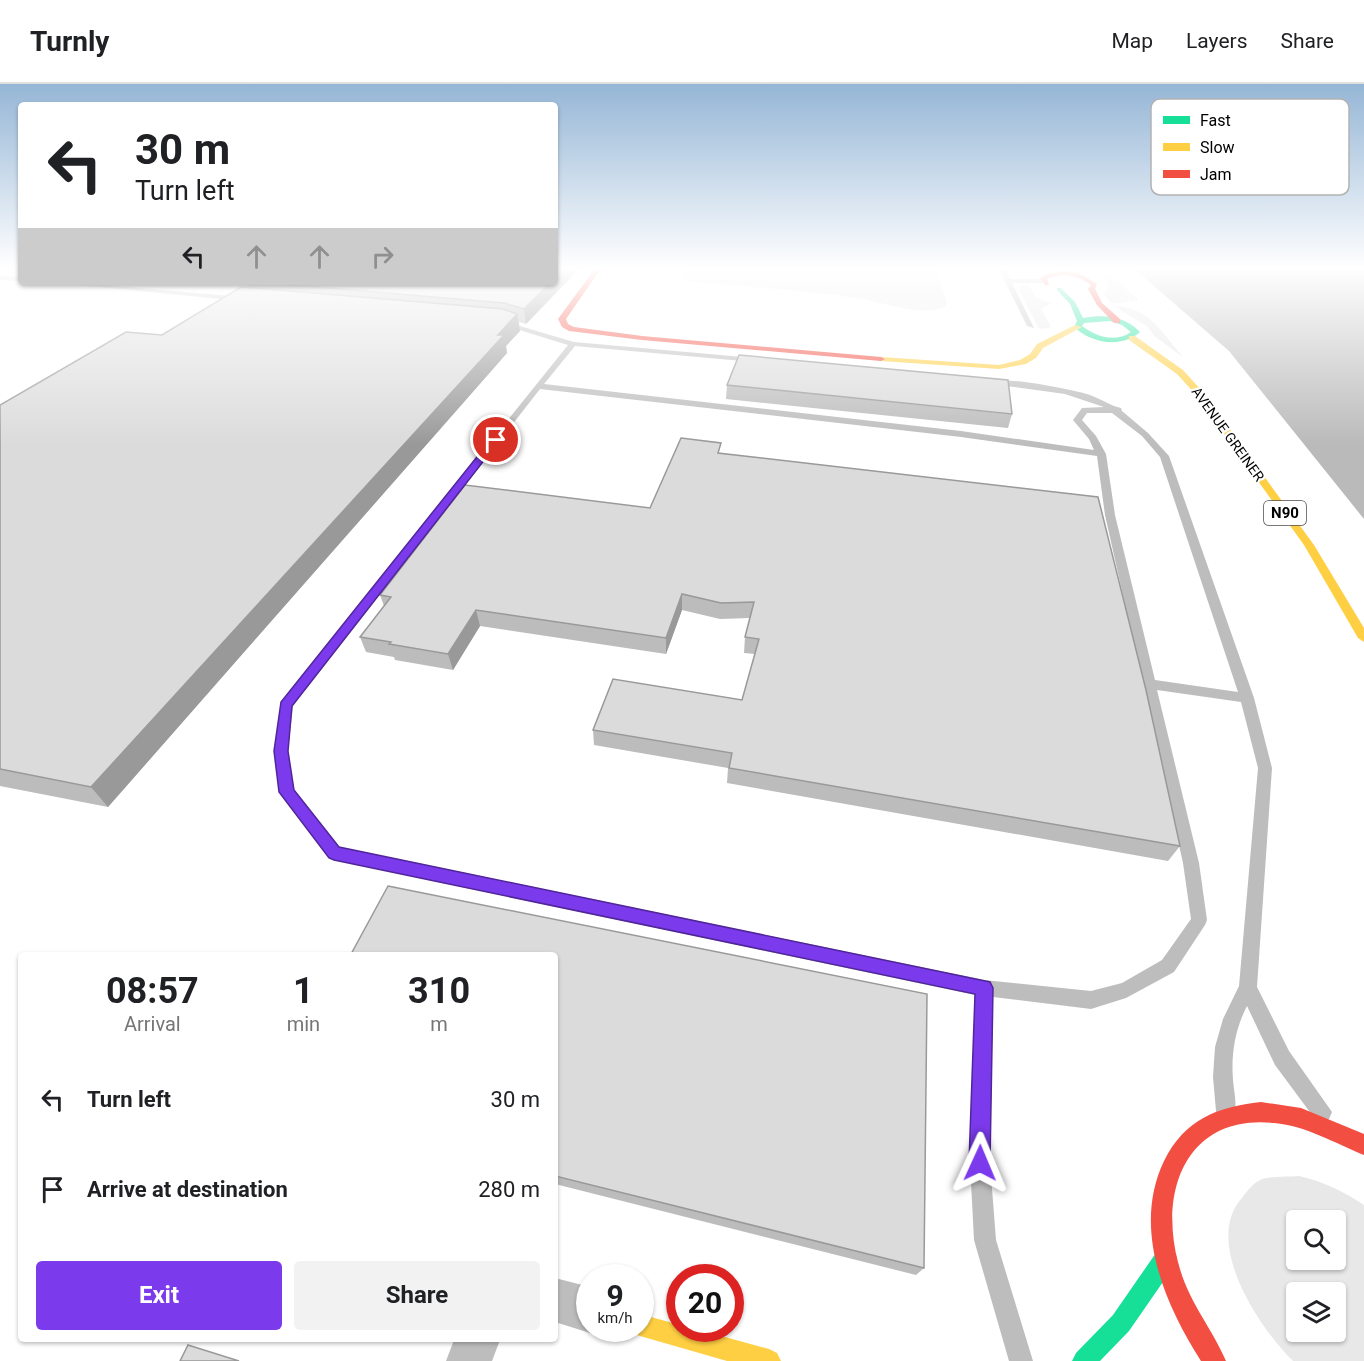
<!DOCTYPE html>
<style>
body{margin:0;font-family:Roboto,sans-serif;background:#f2f2f2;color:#202124;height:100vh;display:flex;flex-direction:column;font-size:22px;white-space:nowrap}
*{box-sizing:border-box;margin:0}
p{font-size:20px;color:#757577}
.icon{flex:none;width:33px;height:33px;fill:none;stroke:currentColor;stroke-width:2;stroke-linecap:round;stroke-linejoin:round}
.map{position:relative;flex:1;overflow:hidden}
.side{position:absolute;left:18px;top:868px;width:540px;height:390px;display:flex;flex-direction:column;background:#fff;border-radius:6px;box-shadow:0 2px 4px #0004}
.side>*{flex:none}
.hud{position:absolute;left:18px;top:18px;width:540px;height:183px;border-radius:6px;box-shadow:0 2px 4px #0004;background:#fff;color:#202124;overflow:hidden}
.buttons{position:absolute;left:1286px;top:1126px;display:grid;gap:12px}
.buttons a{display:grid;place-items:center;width:60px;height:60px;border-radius:6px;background:#fff;box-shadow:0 2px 4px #0004;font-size:30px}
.speed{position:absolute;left:576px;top:1180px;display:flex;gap:12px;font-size:30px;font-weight:700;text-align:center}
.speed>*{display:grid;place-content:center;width:78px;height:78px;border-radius:50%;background:#fff;box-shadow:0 2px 4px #0004;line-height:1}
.speed small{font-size:15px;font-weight:400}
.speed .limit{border:9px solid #d22;background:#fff;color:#111}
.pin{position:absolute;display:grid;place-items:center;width:51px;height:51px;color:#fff;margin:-26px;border:3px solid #fff;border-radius:50%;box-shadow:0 2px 6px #0007}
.me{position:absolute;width:66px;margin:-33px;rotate:1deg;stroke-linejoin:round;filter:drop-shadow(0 0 4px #0008)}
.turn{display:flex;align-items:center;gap:21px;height:126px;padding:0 18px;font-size:27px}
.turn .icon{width:78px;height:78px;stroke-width:2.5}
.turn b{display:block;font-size:42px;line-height:51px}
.lanes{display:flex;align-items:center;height:57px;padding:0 18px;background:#0003;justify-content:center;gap:30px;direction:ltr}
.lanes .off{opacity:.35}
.eta{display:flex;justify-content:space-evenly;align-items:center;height:102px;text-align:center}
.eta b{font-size:36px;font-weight:700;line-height:42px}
.cta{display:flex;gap:12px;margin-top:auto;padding:12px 18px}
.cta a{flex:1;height:69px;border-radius:6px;background:#7c3aed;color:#fff;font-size:24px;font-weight:700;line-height:69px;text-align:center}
.cta a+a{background:#f2f2f2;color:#202124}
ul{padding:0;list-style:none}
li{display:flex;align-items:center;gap:18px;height:90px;padding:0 18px}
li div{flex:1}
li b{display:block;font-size:22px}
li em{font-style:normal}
header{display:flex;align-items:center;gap:36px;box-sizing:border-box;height:84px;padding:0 30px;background:#fff;border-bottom:2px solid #e0e0e0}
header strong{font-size:28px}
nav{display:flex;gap:33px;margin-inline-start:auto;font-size:21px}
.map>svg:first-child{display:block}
</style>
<header>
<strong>Turnly</strong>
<nav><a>Map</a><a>Layers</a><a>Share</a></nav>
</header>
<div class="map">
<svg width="1364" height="1277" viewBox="0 0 1364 1277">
<rect width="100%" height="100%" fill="#fff"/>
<path fill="#e8e8e8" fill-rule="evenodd" d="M697 183H935L947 219 945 223C916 233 885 218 856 214 803 206 749 203 695 198L684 195V188L697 185Z
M1105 187 1133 214 1125 219H1111L1104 210 1109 202 1104 193Z
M1021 201H1029L1036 214 1052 219 1041 225 1051 243 1042 245 1038 243 1019 206Z
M1114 222C1150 223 1161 248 1183 273L1154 252 1148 243Z
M1299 1092C1322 1097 1345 1108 1364 1121V1277H1293C1259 1244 1202 1158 1242 1114 1248 1106 1253 1099 1262 1095 1273 1092 1288 1093 1299 1092ZM1296 1137H1335V1176H1296ZM1296 1209H1335V1248H1296Z"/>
<path fill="#bababa" d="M1132 183H1364V435L1229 267Z"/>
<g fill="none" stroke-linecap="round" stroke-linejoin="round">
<path stroke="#c2c2c2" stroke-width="2" stroke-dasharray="1 1.5" stroke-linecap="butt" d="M1118 197 1136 215 1130 217"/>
<path fill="#bdbdbd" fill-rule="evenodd" d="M998 183H1004L1010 195H1043L1046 197 1043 199H1012L1034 244 1027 242Z
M0 192 21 193V197L0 196Z
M47 198H73L242 213 245 215 242 217Z
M500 236 574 258 754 274 758 276 754 278 575 262 544 300 961 347 1094 366 1089 355 1073 336 1082 324 1104 323 1065 310 992 300 988 298C1000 291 1075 306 1090 311 1101 315 1111 322 1121 324L1122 327 1148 349 1169 372 1254 614 1272 684 1257 903 1289 967 1332 1028 1329 1035 1322 1038 1315 1035 1275 981 1247 922C1235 945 1231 970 1233 996 1234 1009 1238 1022 1233 1034L1226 1037 1219 1034 1216 1027 1213 993 1215 963 1223 935 1239 902 1258 684 1241 618 1157 606 1199 779 1207 836 1205 841 1174 888 1126 914 1091 925 993 913 990 1079 996 1156 1033 1277H1009L974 1156 970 1079 975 911 334 776 329 774 280 708 274 667 281 618 568 261 500 240ZM540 305 961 353 1097 372 1105 431 1183 779 1191 835 1162 876 1122 899 1091 907 984 896 339 763 294 706 288 667 293 622ZM1087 329H1112L1142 352 1160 373 1238 608 1155 596 1115 431 1106 370 1096 352 1082 336Z"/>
<path fill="#bdbdbd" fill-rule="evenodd" d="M555 1194 590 1203V1245H599L590 1249 555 1238Z
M454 1256H500L492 1277H446Z"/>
<path fill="#16e098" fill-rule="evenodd" d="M1057 204H1061L1075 218 1083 234C1104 230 1125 232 1140 248 1121 265 1091 259 1074 243L1077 237 1070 220 1057 206ZM1110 237 1122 241 1131 248C1115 259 1097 253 1082 242L1084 239Z
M1166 1163 1174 1166 1177 1174 1174 1182 1129 1247 1100 1277H1072L1076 1269 1113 1231 1158 1166Z"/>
<path fill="#ffcf43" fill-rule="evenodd" d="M1075 241 1082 243 1043 264 1036 274 1026 280 999 285 881 277 877 275 881 273 999 281 1020 276 1030 270 1037 260Z
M1129 252H1135L1183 286 1202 307 1314 461 1364 544V558L1358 554 1304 461 1196 311 1177 290 1129 256Z
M640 1230 680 1241V1245H696L769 1265 777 1269 781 1277H727L640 1252 632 1249 630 1245H640Z"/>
<path fill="#f24e42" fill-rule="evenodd" d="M596 183H602L566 235 568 240 574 243 642 252 881 273 885 275 881 277 642 256 569 247 562 243 558 235Z
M1063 187 1079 189 1097 200 1095 205 1102 219 1120 235V239H1114L1097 221 1088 205 1091 201C1078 191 1062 188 1047 195L1049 200 1046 202 1040 194 1047 190Z
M1261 1018 1301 1024 1364 1050V1071C1334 1059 1307 1042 1274 1039 1187 1030 1159 1106 1178 1178 1188 1218 1211 1242 1226 1277H1201C1164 1219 1132 1144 1164 1077 1185 1035 1217 1023 1261 1018Z"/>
</g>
<path fill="#bcbcbc" d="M579 185 526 240 519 238 520 247 506 262 507 269 108 723 0 702V321L162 251 248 204 246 198H555Z
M727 301 1012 330 1008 344 726 315Z
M721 370 1180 762 1168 777 727 699 728 684 594 661 593 646 742 616 755 570 744 569 745 553 750 534 720 535 682 526 666 570 480 542 453 586 395 576 394 573 366 568 360 553 384 522 380 511 650 424Z
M555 872 924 1184 916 1191 555 1100Z"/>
<path fill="#999" d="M567 183H580L579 185 526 240 524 225 551 198H555V194Z
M517 230 520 247 506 262 507 269 108 723 91 703 498 251Z
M682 510V526L666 570V554Z
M476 526 480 542 453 586 448 570Z"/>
<path fill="#dbdbdb" stroke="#999" stroke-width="1.5" d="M555 183H567L555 194Z
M259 198H551L524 225 504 219Z
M241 203 503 225 517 230 498 251H504L91 703 0 685V321L126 248 162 251Z
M739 271 1008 296 1012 330 727 301Z
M681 354 721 359 718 369 1098 413 1146 606 1180 762 729 684 732 669 593 646 613 595 742 616 759 555 745 553 754 518 721 519 682 510 666 554 476 526 448 570 389 560 391 558 360 553 391 513 380 511 465 401 650 424Z
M388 802 927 910 924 1184 555 1092V872H350Z
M188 1261 239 1277H180Z"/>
<linearGradient id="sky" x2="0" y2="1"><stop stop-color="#95b6d6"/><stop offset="0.51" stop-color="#fff"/><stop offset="1" stop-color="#fff" stop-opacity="0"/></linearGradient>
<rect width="1364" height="361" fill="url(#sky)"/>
<path fill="#7c3aed" stroke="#51269a" stroke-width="1.5" d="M492 354 500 356 292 622 288 667 294 706 339 763 990 898 993 904 990 1079 987 1086 980 1089 972 1086 969 1079 975 910 334 776 329 774 279 708 274 667 281 618Z"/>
<g text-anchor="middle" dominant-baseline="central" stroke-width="4.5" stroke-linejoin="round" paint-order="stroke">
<g font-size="14" fill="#000" stroke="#fff">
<text transform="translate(1228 350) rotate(54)">AVENUE GREINER</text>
</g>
<rect fill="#fff" stroke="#4c4c4c" stroke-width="1.5" x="1264" y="417" width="42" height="24" rx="4.5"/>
<g font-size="15" font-weight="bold" fill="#000">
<text x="1285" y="429">N90</text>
</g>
</g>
<rect x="1151" y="15" width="198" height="96" rx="9" fill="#fff" stroke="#b2b2b2" stroke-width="1.5"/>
<rect x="1163" y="32" width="27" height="8" fill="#16e098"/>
<rect x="1163" y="59" width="27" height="8" fill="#ffcf43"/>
<rect x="1163" y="86" width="27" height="8" fill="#f24e42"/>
<g font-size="16" fill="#000">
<text x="1200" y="42">Fast</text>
<text x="1200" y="69">Slow</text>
<text x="1200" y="96">Jam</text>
</g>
</svg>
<div class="buttons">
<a><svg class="icon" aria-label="search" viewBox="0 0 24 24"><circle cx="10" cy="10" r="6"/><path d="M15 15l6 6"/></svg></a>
<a><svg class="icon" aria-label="layers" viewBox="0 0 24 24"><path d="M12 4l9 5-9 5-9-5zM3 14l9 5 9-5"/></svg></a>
</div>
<div class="speed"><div>9<small>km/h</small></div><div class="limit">20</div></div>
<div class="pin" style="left:496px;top:356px;background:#d93025"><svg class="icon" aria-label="arrive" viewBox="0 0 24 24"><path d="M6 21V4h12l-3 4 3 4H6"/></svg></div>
<svg class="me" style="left:980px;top:1079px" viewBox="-20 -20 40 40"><path d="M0-17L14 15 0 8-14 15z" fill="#7c3aed" stroke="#fff" stroke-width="4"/></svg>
<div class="hud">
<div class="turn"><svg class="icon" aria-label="left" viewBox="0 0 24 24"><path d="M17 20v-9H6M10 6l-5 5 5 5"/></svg><div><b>30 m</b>Turn left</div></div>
<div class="lanes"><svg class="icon" aria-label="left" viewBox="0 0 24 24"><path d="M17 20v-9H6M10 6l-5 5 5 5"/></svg><svg class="icon off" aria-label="ahead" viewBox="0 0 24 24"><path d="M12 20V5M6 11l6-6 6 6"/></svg><svg class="icon off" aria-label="ahead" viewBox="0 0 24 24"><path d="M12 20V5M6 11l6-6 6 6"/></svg><svg class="icon off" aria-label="right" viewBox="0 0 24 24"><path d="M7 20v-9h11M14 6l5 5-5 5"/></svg></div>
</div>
<section class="side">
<div class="eta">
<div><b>08:57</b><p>Arrival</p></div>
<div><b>1</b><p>min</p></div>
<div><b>310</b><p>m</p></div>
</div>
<ul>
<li><svg class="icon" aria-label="left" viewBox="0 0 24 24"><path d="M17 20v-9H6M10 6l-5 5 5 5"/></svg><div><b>Turn left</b></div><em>30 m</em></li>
<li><svg class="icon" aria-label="arrive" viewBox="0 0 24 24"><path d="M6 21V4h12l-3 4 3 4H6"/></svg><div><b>Arrive at destination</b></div><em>280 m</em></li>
</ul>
<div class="cta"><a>Exit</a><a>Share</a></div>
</section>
</div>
